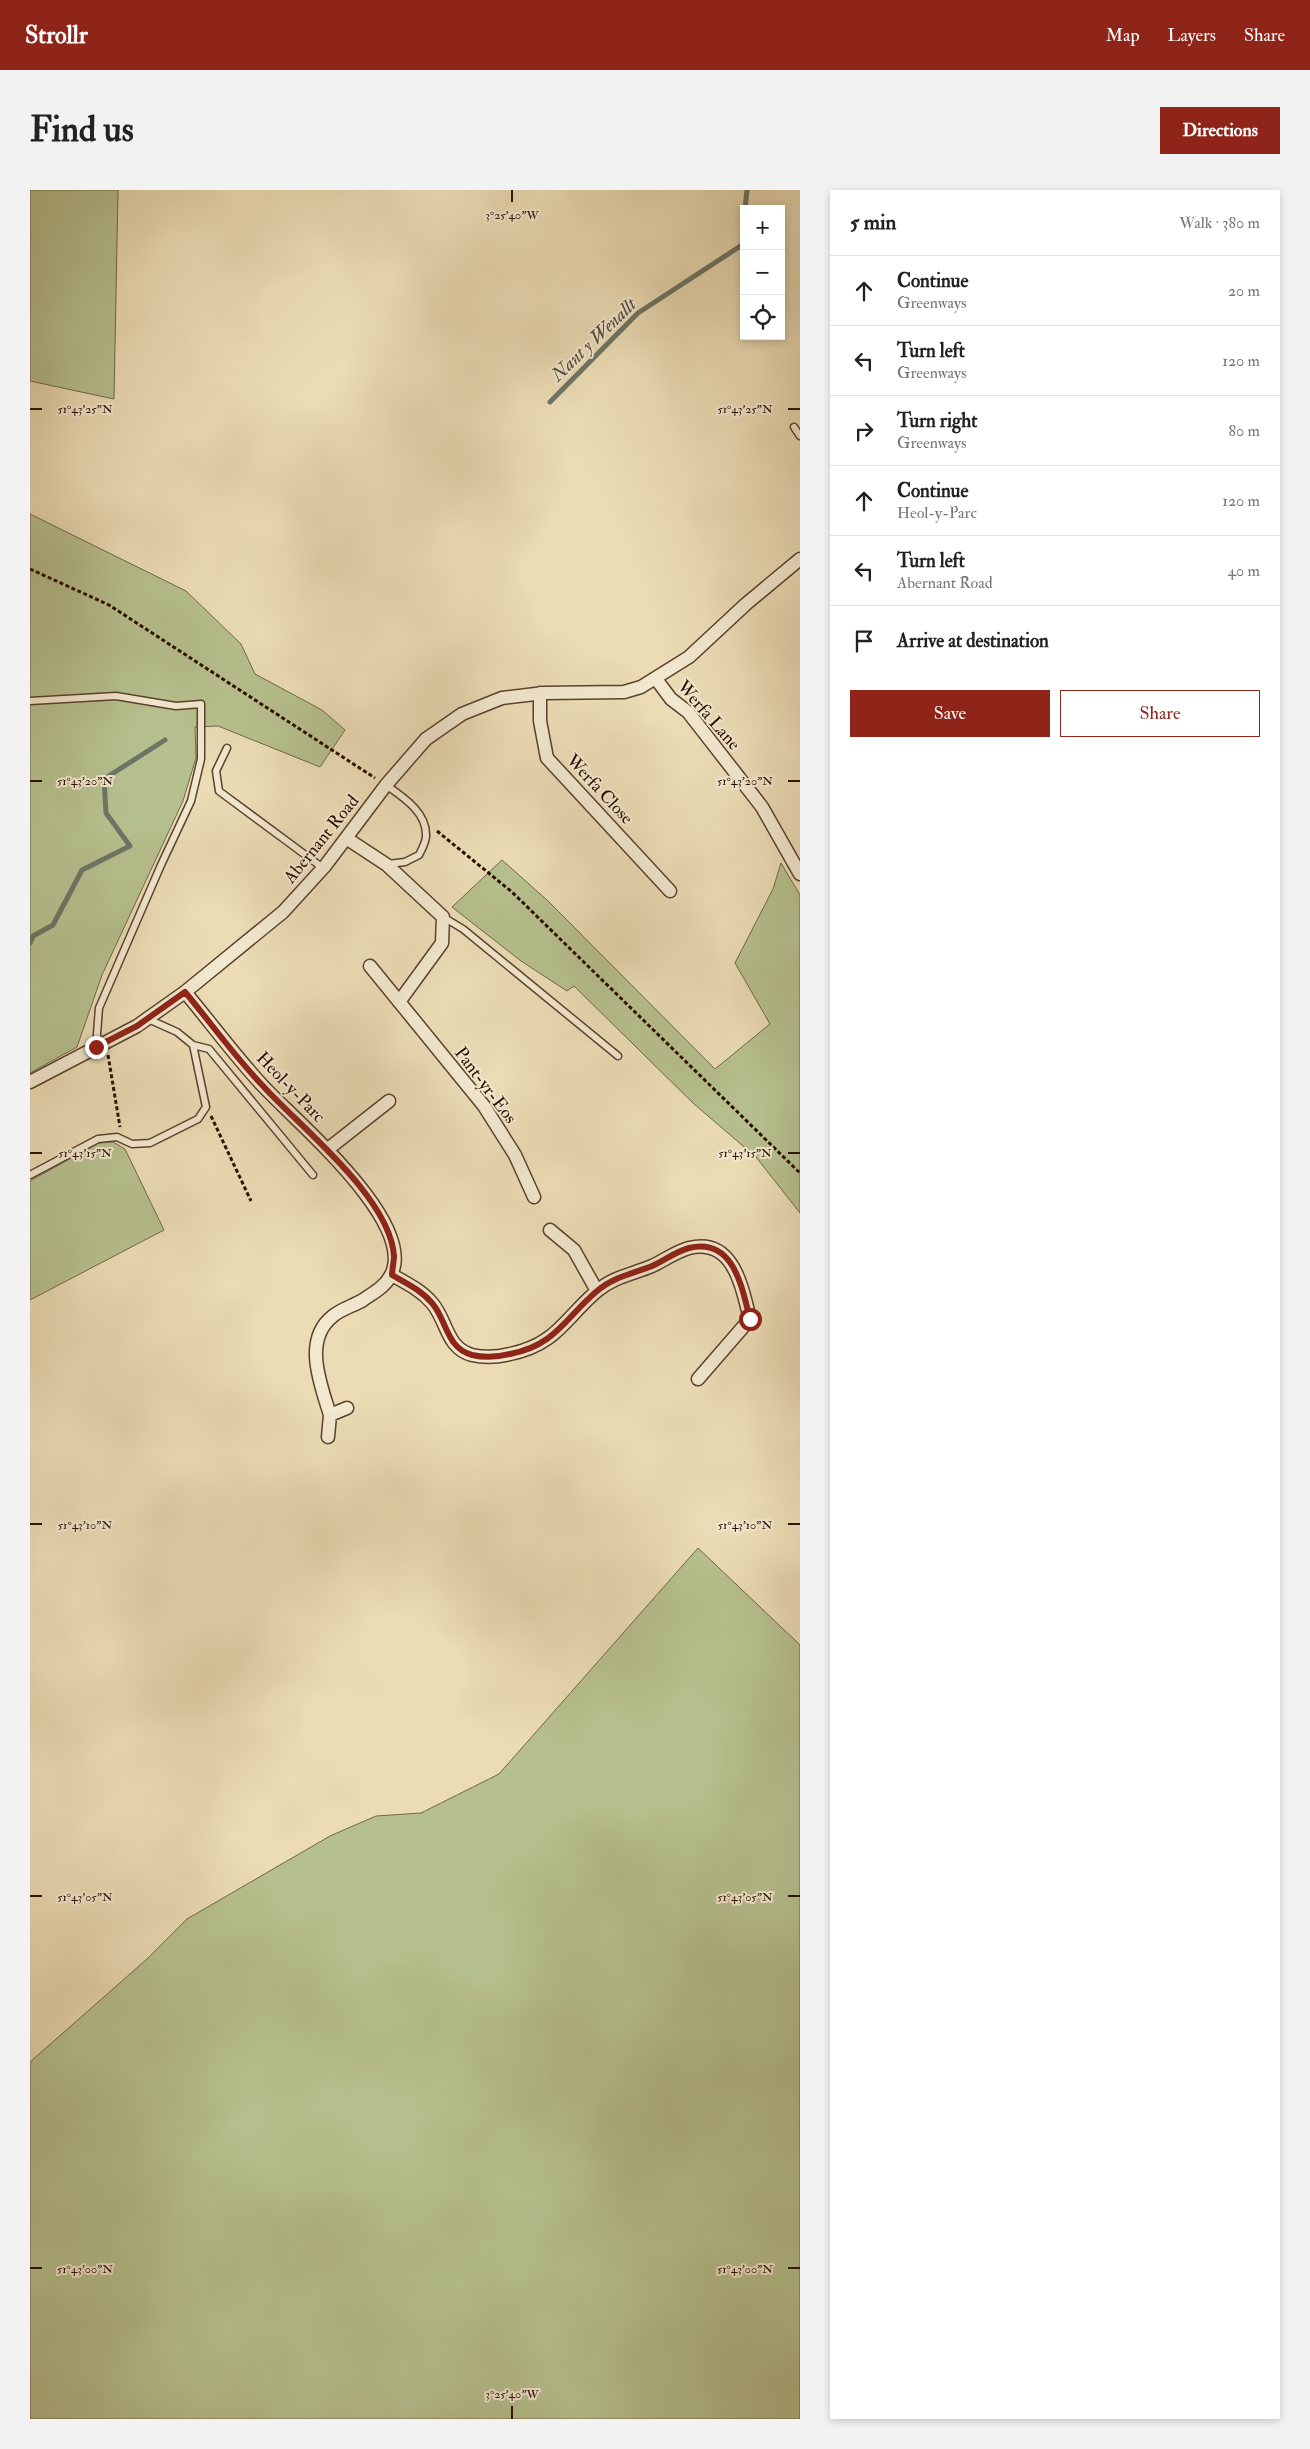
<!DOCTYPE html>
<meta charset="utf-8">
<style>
body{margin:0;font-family:"IM FELL Double Pica",serif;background:#f2f2f2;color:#222}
.controls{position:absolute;right:15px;top:15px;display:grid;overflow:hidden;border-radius:0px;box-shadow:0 2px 8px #0003}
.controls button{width:45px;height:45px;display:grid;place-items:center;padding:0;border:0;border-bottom:1px solid #e0e0e0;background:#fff;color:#222;font:25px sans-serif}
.stop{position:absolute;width:15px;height:15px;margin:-11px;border:4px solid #8f2418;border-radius:50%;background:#fff}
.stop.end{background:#8f2418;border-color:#fff;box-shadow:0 1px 5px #0008}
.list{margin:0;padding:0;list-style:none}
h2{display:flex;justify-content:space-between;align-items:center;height:65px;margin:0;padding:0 20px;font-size:21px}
h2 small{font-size:16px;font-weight:400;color:#767676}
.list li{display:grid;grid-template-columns:32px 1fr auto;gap:15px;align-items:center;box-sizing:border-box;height:70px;padding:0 20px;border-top:1px solid #e0e0e0}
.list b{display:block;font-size:19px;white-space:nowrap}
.list p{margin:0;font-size:16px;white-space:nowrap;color:#767676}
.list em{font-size:16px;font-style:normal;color:#767676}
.actions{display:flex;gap:10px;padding:15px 20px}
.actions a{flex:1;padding:11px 0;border:1px solid #8f2418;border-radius:0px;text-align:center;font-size:18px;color:#8f2418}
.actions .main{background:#8f2418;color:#fff}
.icon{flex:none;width:28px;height:28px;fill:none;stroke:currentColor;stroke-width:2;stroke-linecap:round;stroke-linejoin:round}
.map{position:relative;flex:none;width:770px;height:2229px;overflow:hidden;border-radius:0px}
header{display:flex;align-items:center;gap:30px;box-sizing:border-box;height:70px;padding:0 25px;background:#8f2418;color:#fff}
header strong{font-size:24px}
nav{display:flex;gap:28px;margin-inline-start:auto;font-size:18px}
.intro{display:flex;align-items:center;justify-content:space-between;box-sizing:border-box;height:120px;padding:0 30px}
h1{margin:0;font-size:35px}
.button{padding:12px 22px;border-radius:0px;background:#8f2418;color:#fff;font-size:18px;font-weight:700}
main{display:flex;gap:30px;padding:0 30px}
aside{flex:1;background:#fff;border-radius:0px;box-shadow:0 2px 8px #0003}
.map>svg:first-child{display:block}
.green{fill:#b6c08e;stroke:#706647}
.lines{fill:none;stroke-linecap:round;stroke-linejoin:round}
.stream{stroke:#6d7665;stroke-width:5}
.lane-casing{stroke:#5b412d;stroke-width:9}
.street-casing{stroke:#5b412d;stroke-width:15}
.path{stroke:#2b0d00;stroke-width:3;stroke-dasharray:4 2.5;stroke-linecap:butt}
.lane{stroke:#f2e8cf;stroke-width:6}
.street{stroke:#f2e8cf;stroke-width:12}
.route{stroke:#8f2418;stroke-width:6}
.ticks{fill:none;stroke:#2b0d00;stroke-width:2}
.labels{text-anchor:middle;stroke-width:4;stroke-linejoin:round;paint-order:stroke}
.street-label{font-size:18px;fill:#2b0d00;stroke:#f2e8cf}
.water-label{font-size:19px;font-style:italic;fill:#524a3b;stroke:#f2e8cf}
.ticks-label{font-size:12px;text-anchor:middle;fill:#2b0d00;stroke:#f2e8cf;stroke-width:4;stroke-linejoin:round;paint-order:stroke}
</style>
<header>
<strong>Strollr</strong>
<nav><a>Map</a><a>Layers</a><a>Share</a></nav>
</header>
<div class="intro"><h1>Find us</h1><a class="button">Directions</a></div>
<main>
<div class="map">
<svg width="770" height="2229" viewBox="0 0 770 2229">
<rect width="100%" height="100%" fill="#ebdcb5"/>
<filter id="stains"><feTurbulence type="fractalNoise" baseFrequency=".004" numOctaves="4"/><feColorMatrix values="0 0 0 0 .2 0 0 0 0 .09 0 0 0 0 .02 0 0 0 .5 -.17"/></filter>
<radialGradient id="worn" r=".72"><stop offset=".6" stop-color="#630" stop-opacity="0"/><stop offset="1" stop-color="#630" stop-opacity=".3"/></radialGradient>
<path class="green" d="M 0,0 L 88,0 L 84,209 L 0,191 Z
M 0,324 L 156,401 L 211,454 L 225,484 L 292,520 L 315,540 L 290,577 L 188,536 L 165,537 L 166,568 L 153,611 L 72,785 L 47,857 L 0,883 Z
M 472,670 L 518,711 L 685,879 L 740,834 L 705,773 L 743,699 L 751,673 L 770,705 L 770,1023 L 726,967 L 664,914 L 544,796 L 537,801 L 491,771 L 422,717 Z
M 83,952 L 95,959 L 134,1040 L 0,1110 L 0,991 L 68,953 Z
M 668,1358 L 770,1455 L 770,2229 L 0,2229 L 0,1872 L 117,1769 L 157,1729 L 300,1646 L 346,1626 L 391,1623 L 469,1584 Z"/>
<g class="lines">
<path class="stream" d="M 715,19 L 717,0
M 520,212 L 608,123 L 712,55 L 714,35
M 0,753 L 3,746 L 23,735 L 52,680 L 100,656 L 76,623 L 74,589 L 135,550"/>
<g class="lane-casing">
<path id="lane" d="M 764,237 L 770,246
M 0,511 L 86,506 L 146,516 L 171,514 L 171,569 L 161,611 L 131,675 L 69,818 L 66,857
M 197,558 L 186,581 L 189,601 L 293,678
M 356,595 C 373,607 397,622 396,646 C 396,652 392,659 389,665 L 375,672 L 358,674
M 413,727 L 433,739 L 588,866
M 163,855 L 179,859 L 283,985
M 0,985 L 68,949 L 87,947 L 102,954 L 120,953 L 168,929 L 176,917 L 163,855 L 147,842 L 118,829"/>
</g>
<g class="street-casing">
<path id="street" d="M 626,489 L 641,509 L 658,522 L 732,617 L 770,684
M 510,503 L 510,531 L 517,568 L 640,701
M 316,648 L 357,675 L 413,727 L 412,753 L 369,812
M 340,776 L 454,916 L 485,965 L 504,1007
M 155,802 C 181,833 205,866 232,895 C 264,930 388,1032 361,1085 C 355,1097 343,1103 333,1110 C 323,1116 311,1119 303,1126 C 272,1150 291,1195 300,1225
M 0,892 L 107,836 L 155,802 L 253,722 L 295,676 L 356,595 L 396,549 L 432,524 L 472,508 L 514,503 L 594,502 L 611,497 L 659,467 L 716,414 L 770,369
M 298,959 L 359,911
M 520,1040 L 544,1060 L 567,1101
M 362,1085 C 376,1093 391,1100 402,1113 C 417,1130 416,1158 442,1165 C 455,1168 468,1167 480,1164 C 526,1155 535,1128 567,1101 C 583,1087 603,1084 622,1076 C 635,1070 645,1062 659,1058 C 704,1047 712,1098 720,1129 L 668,1189
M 298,1247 L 300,1225 L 317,1218"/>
</g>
<path class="path" d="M 0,379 L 79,415 L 345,588
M 407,641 L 482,702 L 770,983
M 78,865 L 90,937
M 181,926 L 221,1011"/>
<use href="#lane" class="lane"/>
<use href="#street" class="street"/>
</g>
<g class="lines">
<path class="route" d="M 66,857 L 107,836 L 155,802 C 181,833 205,867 233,896 C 271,938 360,1007 364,1066 C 364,1072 362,1079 362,1085 C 376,1093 391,1100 402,1113 C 417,1130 416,1158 442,1165 C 455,1168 468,1167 480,1164 C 526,1155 535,1128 567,1101 C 583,1087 602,1084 622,1076 C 635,1070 645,1062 659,1058 C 704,1047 712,1098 720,1129"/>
</g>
<path class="ticks" d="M 482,0 L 482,12M 0,219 L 12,219M 758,219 L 770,219M 0,591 L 12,591M 758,591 L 770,591M 0,963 L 12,963M 758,963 L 770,963M 0,1334 L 12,1334M 758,1334 L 770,1334M 0,1706 L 12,1706M 758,1706 L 770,1706M 0,2078 L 12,2078M 758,2078 L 770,2078M 482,2216 L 482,2229"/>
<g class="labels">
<g class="street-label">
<text transform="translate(679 525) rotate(49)" y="6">Werfa Lane</text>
<text transform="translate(570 599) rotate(47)" y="6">Werfa Close</text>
<text transform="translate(291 649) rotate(-51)" y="6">Abernant Road</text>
<text transform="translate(456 895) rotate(53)" y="6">Pant-yr-Eos</text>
<text transform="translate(261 897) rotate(46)" y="6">Heol-y-Parc</text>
</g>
<g class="water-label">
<text transform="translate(563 149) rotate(-44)" y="7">Nant y Wenallt</text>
</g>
</g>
<g class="ticks-label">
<text x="482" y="29">3°25'40"W</text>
<text x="55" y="223">51°43'25"N</text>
<text x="715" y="223">51°43'25"N</text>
<text x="55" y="595">51°43'20"N</text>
<text x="715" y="595">51°43'20"N</text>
<text x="55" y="967">51°43'15"N</text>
<text x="715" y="967">51°43'15"N</text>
<text x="55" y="1339">51°43'10"N</text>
<text x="715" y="1339">51°43'10"N</text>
<text x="55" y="1711">51°43'05"N</text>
<text x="715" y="1711">51°43'05"N</text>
<text x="55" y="2083">51°43'00"N</text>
<text x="715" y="2083">51°43'00"N</text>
<text x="482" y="2208">3°25'40"W</text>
</g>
<rect width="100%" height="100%" filter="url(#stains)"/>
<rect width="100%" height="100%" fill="url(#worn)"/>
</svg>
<div class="controls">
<button>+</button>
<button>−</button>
<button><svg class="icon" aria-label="locate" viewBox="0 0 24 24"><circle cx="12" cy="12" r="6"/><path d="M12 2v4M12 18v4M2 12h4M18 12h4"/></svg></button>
</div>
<div class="stop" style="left:720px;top:1129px"></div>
<div class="stop end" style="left:66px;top:857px"></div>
</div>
<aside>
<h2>5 min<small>Walk · 380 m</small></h2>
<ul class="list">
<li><svg class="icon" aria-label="ahead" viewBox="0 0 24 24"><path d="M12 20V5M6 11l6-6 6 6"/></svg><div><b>Continue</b><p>Greenways</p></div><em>20 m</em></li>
<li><svg class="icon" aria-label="left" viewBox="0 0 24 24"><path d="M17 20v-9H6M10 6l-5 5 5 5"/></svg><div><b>Turn left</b><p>Greenways</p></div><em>120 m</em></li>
<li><svg class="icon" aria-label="right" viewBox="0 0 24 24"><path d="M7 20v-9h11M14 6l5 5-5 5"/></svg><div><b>Turn right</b><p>Greenways</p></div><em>80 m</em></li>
<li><svg class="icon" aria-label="ahead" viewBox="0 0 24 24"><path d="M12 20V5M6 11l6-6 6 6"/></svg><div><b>Continue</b><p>Heol-y-Parc</p></div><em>120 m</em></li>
<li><svg class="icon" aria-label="left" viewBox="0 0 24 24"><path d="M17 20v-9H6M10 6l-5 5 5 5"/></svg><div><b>Turn left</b><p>Abernant Road</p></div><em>40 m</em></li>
<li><svg class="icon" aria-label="arrive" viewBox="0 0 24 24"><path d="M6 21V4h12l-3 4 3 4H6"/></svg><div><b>Arrive at destination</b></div></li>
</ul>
<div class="actions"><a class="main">Save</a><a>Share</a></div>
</aside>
</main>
